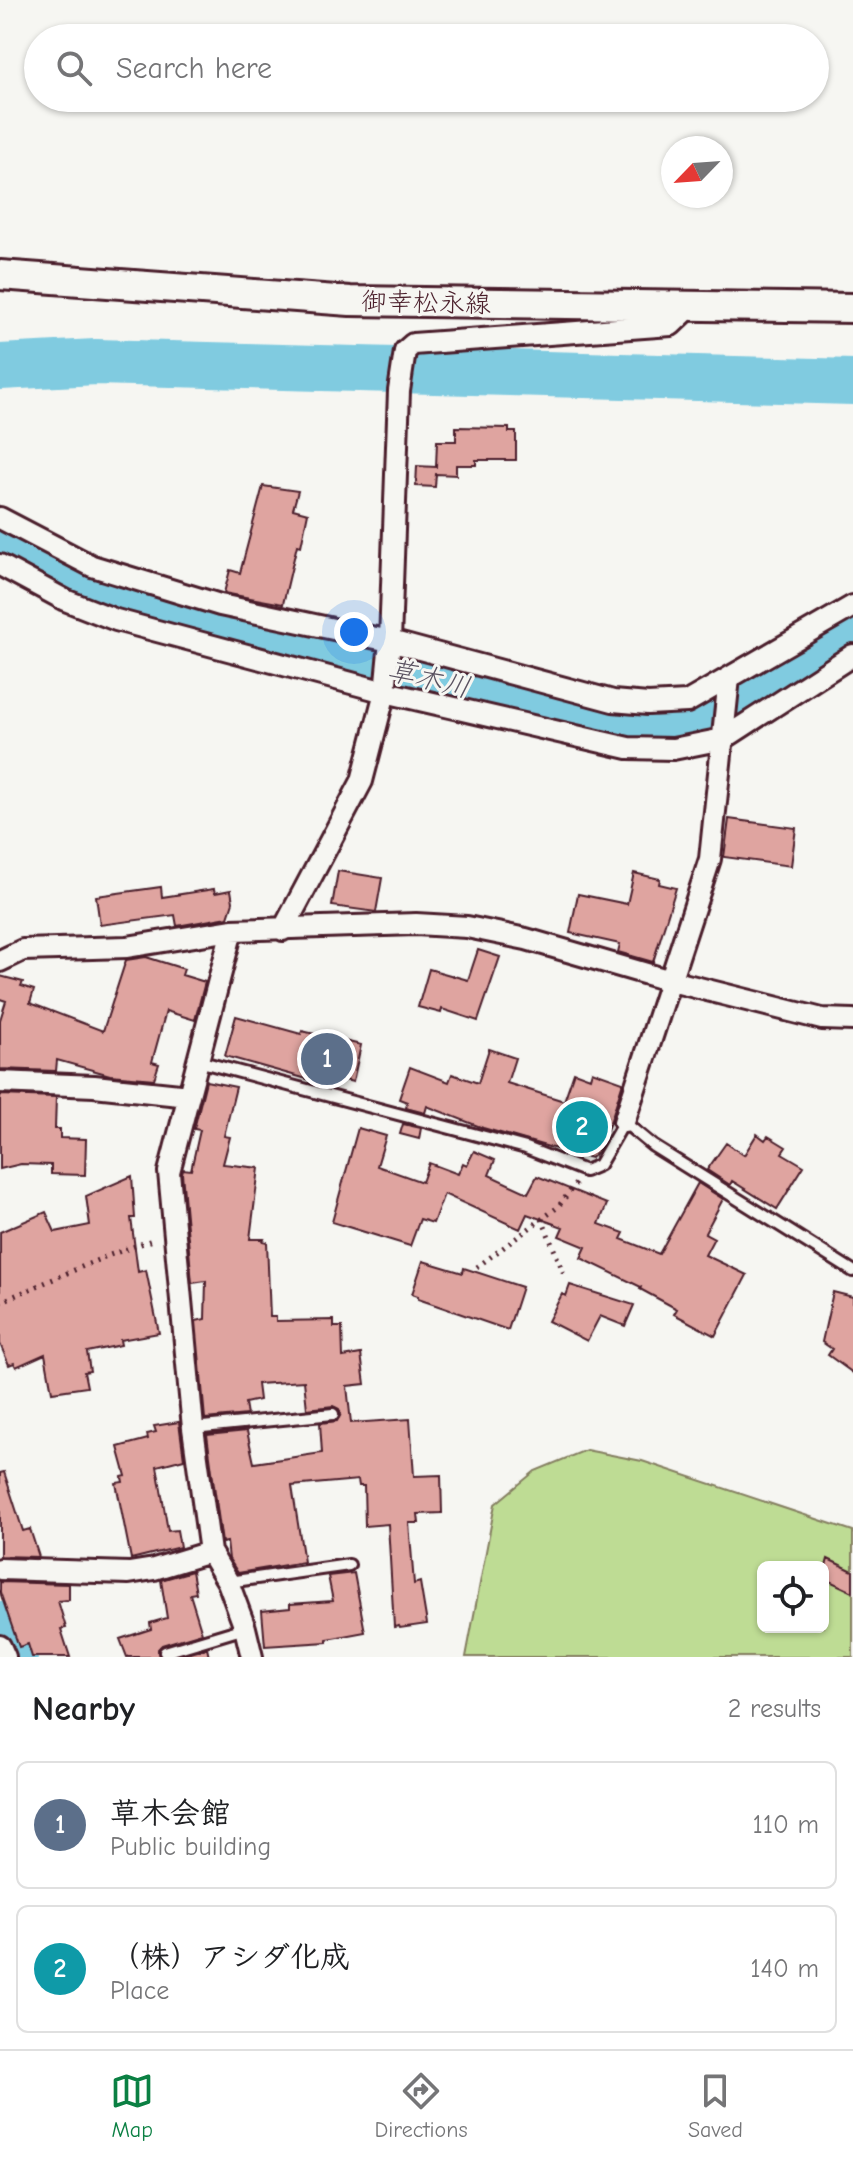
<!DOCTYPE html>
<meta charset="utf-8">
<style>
body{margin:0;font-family:"Comic Neue","Klee One",sans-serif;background:#f2f2f2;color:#202124}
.controls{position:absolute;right:24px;bottom:24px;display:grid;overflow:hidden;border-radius:12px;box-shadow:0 2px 6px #0004}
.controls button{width:72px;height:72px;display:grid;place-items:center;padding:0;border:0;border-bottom:2px solid #e0e0e0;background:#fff;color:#202124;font:40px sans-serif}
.compass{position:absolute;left:661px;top:136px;width:72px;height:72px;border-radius:50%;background:#fff;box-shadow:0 2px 6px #0004;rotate:245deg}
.you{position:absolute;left:354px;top:632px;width:28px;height:28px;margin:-20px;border:6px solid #fff;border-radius:50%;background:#1a73e8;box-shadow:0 0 0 12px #1a73e833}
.badge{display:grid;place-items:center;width:52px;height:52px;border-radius:50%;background:#0b8043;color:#fff;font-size:26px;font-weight:700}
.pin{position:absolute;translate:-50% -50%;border:4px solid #fff;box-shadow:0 2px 8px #0006}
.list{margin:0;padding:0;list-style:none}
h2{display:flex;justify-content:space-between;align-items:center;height:104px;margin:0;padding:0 32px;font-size:34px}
h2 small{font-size:26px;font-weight:400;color:#757577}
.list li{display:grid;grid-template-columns:52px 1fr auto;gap:24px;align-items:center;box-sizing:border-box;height:128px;margin:0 16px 16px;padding:0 16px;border:2px solid #e0e0e0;border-radius:12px}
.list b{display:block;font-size:30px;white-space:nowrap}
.list p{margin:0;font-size:26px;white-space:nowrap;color:#757577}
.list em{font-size:26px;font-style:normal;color:#757577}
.icon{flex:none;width:44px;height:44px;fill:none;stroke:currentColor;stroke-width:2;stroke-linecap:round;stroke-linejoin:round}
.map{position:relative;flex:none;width:853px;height:1657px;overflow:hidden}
.search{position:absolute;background:#fff;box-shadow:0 2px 6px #0004;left:24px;right:24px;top:24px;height:88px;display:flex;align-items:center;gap:20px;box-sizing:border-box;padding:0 28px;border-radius:44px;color:#757577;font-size:30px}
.sheet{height:392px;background:#fff}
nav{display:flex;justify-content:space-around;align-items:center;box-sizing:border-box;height:112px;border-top:2px solid #e0e0e0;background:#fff;font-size:22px;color:#757577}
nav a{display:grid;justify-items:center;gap:4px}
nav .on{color:#0b8043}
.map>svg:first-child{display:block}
.green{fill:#bedc94;stroke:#847e60;stroke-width:2;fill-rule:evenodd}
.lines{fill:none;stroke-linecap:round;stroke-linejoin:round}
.river{stroke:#80cbe0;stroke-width:46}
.building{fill:#dfa4a0;stroke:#4a1f2b;stroke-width:2}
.service-casing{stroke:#4a1f2b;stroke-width:16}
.minor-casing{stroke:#4a1f2b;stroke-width:26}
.secondary-casing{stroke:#4a1f2b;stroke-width:34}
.path{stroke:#4a1f2b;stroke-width:5;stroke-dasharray:2 6;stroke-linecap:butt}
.service{stroke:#f6f6f2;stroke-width:10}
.minor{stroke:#f6f6f2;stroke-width:20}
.secondary{stroke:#f6f6f2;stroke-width:28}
.labels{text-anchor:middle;stroke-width:6;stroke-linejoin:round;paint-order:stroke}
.street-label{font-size:26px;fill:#4a1f2b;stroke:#f6f6f2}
.water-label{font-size:28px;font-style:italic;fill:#5a5361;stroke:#f6f6f2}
</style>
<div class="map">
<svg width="853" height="1657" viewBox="0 0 853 1657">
<rect width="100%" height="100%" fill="#f6f6f2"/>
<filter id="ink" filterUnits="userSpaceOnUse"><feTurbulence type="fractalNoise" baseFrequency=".0125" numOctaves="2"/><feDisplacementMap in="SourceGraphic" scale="16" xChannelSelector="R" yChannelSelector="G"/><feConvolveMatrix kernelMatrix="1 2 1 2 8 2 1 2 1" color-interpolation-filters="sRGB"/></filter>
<g filter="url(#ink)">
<path class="green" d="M 586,1450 L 642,1461 L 853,1531 L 853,1657 L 466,1657 L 495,1504 L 535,1471 ZM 763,1567 L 823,1567 L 823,1627 L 763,1627 Z"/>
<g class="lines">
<path class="river" d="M 0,367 L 96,362 L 853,382
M 0,542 L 97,592 L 214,629 L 601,718 L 659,723 L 701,717 L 853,630
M 0,1624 L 15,1657"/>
</g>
<path class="building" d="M 456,427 L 509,428 L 509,432 L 516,432 L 516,460 L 476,460 L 476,465 L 456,465 L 456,475 L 436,474 L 435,487 L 416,486 L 417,466 L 436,467 L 437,441 L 456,441 Z
M 263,486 L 298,491 L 293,509 L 308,513 L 301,546 L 297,545 L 283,604 L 224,593 L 230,570 L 240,573 Z
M 729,819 L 796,828 L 791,866 L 724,857 Z
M 338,871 L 382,878 L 376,912 L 332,906 Z
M 634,873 L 660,879 L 659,884 L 676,888 L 653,962 L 618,952 L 620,944 L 570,933 L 578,894 L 627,904 Z
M 161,887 L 162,897 L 214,889 L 215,893 L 231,890 L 233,902 L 228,917 L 177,926 L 175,915 L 100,925 L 96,896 Z
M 478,950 L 500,957 L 478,1021 L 442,1009 L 441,1013 L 418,1007 L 429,969 L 468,980 Z
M 146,957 L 184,969 L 182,975 L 205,982 L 195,1020 L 166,1011 L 152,1062 L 159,1064 L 154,1079 L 110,1075 L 57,1060 L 56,1071 L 0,1069 L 0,1020 L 6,1001 L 0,999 L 0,976 L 23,982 L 21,986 L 34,990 L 30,1003 L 103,1031 L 126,960 Z
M 236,1016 L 301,1034 L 302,1031 L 361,1045 L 353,1082 L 316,1073 L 314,1081 L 225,1056 Z
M 489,1049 L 515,1058 L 507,1083 L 564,1101 L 574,1072 L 590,1078 L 592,1071 L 623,1082 L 611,1120 L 598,1151 L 591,1158 L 549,1147 L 483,1128 L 427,1106 L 425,1113 L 406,1108 L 407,1102 L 399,1099 L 410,1067 L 449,1082 L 452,1074 L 478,1083 Z
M 206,1081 L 236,1087 L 224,1136 L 230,1137 L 223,1164 L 259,1168 L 250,1239 L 264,1239 L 263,1241 L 267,1242 L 270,1317 L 276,1317 L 276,1321 L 334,1320 L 334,1327 L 342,1327 L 343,1357 L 361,1354 L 365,1384 L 347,1386 L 351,1423 L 410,1419 L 414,1476 L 441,1475 L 442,1513 L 418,1514 L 419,1523 L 409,1523 L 414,1584 L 420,1582 L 427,1624 L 400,1628 L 399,1626 L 394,1627 L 388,1524 L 365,1526 L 364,1486 L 359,1486 L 358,1480 L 292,1486 L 304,1562 L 238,1573 L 229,1559 L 227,1542 L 222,1543 L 207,1435 L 247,1431 L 254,1463 L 322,1453 L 320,1423 L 337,1421 L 341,1414 L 339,1409 L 333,1406 L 307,1409 L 304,1381 L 257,1384 L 259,1400 L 245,1403 L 247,1415 L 205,1419 L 196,1321 L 205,1319 L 206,1281 L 192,1283 L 182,1173 L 183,1169 L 191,1170 L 200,1130 L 194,1129 Z
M 0,1095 L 56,1097 L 55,1129 L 60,1129 L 60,1138 L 86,1139 L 85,1175 L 51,1174 L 51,1165 L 21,1164 L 0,1169 Z
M 403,1124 L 421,1128 L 419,1139 L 400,1134 Z
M 358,1128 L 386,1136 L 377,1166 L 422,1182 L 429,1163 L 458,1174 L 463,1163 L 467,1165 L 474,1151 L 495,1160 L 489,1175 L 528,1193 L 537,1176 L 607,1204 L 599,1224 L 624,1233 L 621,1239 L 659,1254 L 698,1183 L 723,1199 L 705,1233 L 714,1238 L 705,1255 L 747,1275 L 715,1336 L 674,1314 L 677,1309 L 640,1289 L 641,1287 L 581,1258 L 586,1247 L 559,1236 L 563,1227 L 527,1214 L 520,1229 L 444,1194 L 433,1223 L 420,1219 L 410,1246 L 332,1222 Z
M 757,1134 L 765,1140 L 768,1136 L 786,1147 L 782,1153 L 804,1166 L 777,1209 L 732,1181 L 730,1185 L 707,1170 L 726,1143 L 744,1155 Z
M 132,1176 L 135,1218 L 131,1218 L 138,1272 L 146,1270 L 159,1333 L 120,1340 L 121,1345 L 87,1352 L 90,1371 L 84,1372 L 87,1387 L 52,1392 L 45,1354 L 16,1367 L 14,1363 L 9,1365 L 0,1344 L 0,1232 L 46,1212 L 55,1232 L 90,1225 L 86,1196 Z
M 423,1261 L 463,1273 L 464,1268 L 522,1287 L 508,1330 L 418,1299 L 418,1296 L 412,1294 Z
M 570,1285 L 634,1305 L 625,1326 L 600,1316 L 587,1341 L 548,1321 L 562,1294 L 566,1296 Z
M 833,1292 L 853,1297 L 853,1373 L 828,1355 L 832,1349 L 822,1342 Z
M 179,1422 L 184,1459 L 157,1466 L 168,1531 L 177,1530 L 180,1547 L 131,1559 L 116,1483 L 123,1482 L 122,1477 L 126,1476 L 118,1447 L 148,1439 L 147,1434 L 156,1432 L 154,1426 Z
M 4,1472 L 23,1531 L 30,1529 L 39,1557 L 0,1556 L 0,1473 Z
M 828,1559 L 853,1571 L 853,1592 L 823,1578 Z
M 192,1571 L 196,1593 L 190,1594 L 202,1633 L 162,1645 L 158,1649 L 159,1657 L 127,1657 L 120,1639 L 151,1629 L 150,1623 L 167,1618 L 161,1580 Z
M 354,1573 L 365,1632 L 327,1639 L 327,1642 L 265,1646 L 262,1611 L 290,1608 L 290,1604 L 333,1601 L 328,1576 Z
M 0,1582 L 69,1584 L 69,1600 L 58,1601 L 66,1628 L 61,1629 L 70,1657 L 32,1657 L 28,1644 L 19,1647 L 0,1592 Z
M 207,1648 L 209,1657 L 176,1657 Z"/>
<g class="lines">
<g class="service-casing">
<path id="service" d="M 198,1061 L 526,1148 L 585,1171 L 599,1165 L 624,1122 L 653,1146 L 853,1271
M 193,1428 L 333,1414
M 228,1582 L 349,1565
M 165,1652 L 245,1628"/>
</g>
<g class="minor-casing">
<path id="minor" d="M 0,518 L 92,566 L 220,605 L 390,641 L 613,701 L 648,704 L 687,702 L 853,606
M 0,565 L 65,600 L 116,620 L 385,692 L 628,748 L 673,749 L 723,739 L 853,655
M 232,930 L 169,1172 L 193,1428 L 210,1552 L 228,1582 L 245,1628 L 252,1657
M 283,930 L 362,781 L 385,692 L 390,641 L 399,391 L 405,351 L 413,344 L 671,325 L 693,304
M 0,961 L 23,950 L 127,947 L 232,930 L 416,924 L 467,927 L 526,939 L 671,981 L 822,1019 L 853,1020
M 0,1082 L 94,1086 L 189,1096
M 624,1122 L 710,859 L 729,678
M 0,1569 L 129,1573 L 154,1569 L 210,1552
M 0,1646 L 5,1657"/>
</g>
<g class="secondary-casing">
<path id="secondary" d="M 0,275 L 350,301 L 853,308"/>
</g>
<path class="path" d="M 542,1219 L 564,1274
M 477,1267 L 558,1207 L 576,1183
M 0,1302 L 107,1256 L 155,1239"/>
<use href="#service" class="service"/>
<use href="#minor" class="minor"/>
<use href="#secondary" class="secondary"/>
</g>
</g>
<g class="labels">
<g class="street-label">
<text transform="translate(426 302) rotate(1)" y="9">御幸松永線</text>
</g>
<g class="water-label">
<text transform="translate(429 678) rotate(13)" y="10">草木川</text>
</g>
</g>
</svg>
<div class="controls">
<button><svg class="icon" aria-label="locate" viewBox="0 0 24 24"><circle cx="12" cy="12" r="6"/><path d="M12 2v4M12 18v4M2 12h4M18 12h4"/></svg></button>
</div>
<svg class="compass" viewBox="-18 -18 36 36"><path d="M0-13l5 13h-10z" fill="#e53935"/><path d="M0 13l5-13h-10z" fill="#757577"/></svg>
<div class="you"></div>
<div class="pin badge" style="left:327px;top:1059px;background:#5c6f8a">1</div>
<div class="pin badge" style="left:582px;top:1127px;background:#0f9aa8">2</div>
<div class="search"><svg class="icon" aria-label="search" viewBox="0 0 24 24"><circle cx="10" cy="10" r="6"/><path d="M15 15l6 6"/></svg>Search here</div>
</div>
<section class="sheet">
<h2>Nearby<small>2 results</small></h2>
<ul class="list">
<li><span class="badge" style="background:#5c6f8a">1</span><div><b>草木会館</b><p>Public building</p></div><em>110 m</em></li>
<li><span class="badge" style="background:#0f9aa8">2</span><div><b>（株）アシダ化成</b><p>Place</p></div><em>140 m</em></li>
</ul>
</section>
<nav>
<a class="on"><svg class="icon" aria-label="map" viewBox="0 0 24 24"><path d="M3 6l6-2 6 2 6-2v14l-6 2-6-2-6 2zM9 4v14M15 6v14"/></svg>Map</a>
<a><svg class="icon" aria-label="directions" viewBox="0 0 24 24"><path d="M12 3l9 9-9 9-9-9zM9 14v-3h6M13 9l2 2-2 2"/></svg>Directions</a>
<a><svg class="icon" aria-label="saved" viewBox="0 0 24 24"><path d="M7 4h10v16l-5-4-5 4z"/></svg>Saved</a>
</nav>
